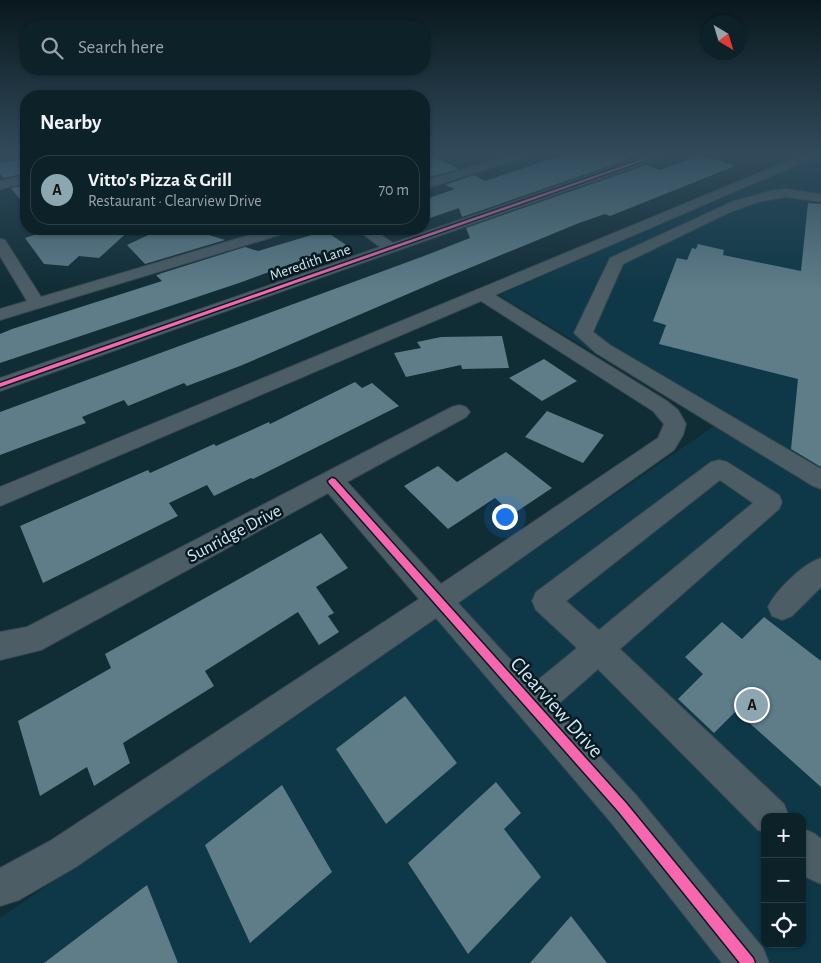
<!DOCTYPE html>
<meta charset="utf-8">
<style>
body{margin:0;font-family:"Alegreya Sans",sans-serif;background:#1a2e34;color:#f1f3f6}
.controls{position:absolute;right:15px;bottom:15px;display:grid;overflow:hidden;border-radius:10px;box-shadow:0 1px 4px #0004}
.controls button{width:45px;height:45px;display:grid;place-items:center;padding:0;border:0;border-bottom:1px solid #2c3e45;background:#0c2128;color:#f1f3f6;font:25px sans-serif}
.compass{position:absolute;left:701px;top:15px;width:45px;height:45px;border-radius:50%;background:#0c2128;box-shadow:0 1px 4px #0004;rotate:142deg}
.you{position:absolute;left:504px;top:516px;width:18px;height:18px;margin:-12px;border:4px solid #fff;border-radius:50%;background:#1a73e8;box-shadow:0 0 0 8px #1a73e833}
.badge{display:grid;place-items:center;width:32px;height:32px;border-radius:50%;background:#8da7b0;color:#111;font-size:16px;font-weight:700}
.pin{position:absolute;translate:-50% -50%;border:2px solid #fff;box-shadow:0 1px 5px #0006}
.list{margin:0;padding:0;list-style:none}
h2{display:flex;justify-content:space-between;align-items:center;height:65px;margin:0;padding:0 20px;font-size:21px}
h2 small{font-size:16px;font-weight:400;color:#9aa3a8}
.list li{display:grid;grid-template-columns:32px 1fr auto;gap:15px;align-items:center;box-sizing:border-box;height:70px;margin:0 10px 10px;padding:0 10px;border:1px solid #2c3e45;border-radius:20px}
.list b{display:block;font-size:19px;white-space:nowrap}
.list p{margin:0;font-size:16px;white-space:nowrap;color:#9aa3a8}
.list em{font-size:16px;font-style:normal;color:#9aa3a8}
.icon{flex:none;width:28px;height:28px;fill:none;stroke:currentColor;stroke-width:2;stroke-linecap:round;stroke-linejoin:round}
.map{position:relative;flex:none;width:821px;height:963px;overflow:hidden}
.search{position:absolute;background:#0c2128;box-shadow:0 1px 4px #0004;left:20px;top:20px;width:410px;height:55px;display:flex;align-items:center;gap:12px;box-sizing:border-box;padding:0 18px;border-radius:20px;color:#9aa3a8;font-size:19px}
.panel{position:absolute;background:#0c2128;box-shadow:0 1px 4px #0004;left:20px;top:90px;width:410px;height:145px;border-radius:20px}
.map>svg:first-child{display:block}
.built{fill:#0e3847;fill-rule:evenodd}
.building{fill:#5e7d89}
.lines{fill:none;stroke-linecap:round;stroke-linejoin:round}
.minor-casing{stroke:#35474f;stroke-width:2}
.minor{fill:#4c5d65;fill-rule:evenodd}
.cycleway-casing{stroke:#071921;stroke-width:3}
.cycleway{fill:#f766af;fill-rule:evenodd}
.labels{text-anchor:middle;stroke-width:5;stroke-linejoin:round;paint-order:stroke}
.far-street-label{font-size:15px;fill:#d1e9f3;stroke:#071921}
.street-label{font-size:18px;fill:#d1e9f3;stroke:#071921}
.near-street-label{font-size:21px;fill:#d1e9f3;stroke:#071921}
</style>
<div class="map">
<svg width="821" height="963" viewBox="0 0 821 963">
<rect width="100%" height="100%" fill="#102c35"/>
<path class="built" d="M 816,155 L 821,155 L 821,963 L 0,963 L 0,918 L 714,426 L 499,295 ZM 765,817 L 802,817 L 802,944 L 765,944 Z"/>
<path class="building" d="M 424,155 L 429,155 L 459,169 L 430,177 L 424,174 Z
M 563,155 L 619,155 L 630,159 L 462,217 L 459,208 L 424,220 L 424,200 L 455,189 L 445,185 L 474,175 L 485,181 Z
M 701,155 L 735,166 L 610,216 L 605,214 L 579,223 L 445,278 L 240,366 L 187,386 L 184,383 L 128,406 L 124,400 L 82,417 L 86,423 L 0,455 L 0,412 L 424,256 L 470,238 L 466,228 L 646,165 L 660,170 Z
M 26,158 L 26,173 L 4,178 L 0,174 L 0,163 Z
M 26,185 L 26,207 L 11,188 Z
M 808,203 L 821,204 L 821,467 L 791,449 L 798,379 L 659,344 L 666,325 L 653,321 L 677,258 L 687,260 L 692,248 L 696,249 L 698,244 L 724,250 L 723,255 L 801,271 Z
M 33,229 L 131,229 L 99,258 L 79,256 L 68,266 L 44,264 L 25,238 L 37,234 Z
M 161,229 L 190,229 L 225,240 L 145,264 L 127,245 Z
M 325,231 L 348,246 L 323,255 L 321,253 L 242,282 L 0,363 L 0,334 L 12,329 L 162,281 L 156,275 L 161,274 L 159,274 L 245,247 L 258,251 Z
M 502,336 L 509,368 L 462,369 L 461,365 L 406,377 L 394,353 L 421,348 L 417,342 L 441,337 Z
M 544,359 L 577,381 L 542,401 L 509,378 Z
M 355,382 L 362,388 L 372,383 L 399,406 L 253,479 L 251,478 L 214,496 L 207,485 L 169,503 L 178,516 L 43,583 L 20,526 L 148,470 L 150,473 L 214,444 L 216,446 L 269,422 L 270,424 Z
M 547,411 L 604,435 L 583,463 L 525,437 Z
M 506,452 L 552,488 L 513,514 L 495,498 L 448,529 L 404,486 L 438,466 L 457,482 Z
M 321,533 L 348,568 L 316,587 L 334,613 L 328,616 L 339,632 L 319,645 L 298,612 L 205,671 L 214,686 L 123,743 L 130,763 L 94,786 L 87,767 L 40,796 L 18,721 L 111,668 L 105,654 Z
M 764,617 L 821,661 L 821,787 L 736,711 L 714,733 L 678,699 L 703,674 L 685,657 L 722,622 L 742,639 Z
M 405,696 L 457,763 L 386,824 L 336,749 Z
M 496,782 L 521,813 L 504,829 L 541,877 L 468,954 L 408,863 Z
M 282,785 L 332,872 L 250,943 L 205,845 Z
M 147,885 L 178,963 L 44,963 Z
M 571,916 L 607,963 L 530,963 Z"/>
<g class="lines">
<g class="minor-casing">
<path id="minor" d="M 510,155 L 529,155 L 527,157 L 424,189 L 424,181 Z
M 647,155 L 664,155 L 662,157 L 0,391 L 0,378 L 380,247 L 356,229 L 372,229 L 393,243 Z
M 806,155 L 810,158 L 808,160 L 495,295 L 667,401 L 678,410 L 686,424 L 683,435 L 674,450 L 458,603 L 533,684 L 577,648 L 536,610 L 532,601 L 536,592 L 711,462 L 719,460 L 727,462 L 779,495 L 782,502 L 779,509 L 620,649 L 784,804 L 789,817 L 765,817 L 765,832 L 758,830 L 598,669 L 555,707 L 635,794 L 763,948 L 769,963 L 722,963 L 609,820 L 436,618 L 76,867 L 19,900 L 0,906 L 0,868 L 50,841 L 419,599 L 328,493 L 41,650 L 0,660 L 0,632 L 27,627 L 452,407 L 459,405 L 466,407 L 470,412 L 466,417 L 347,482 L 441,584 L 658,438 L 664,424 L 653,411 L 481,301 L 0,506 L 0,487 L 800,156 ZM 720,480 L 753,503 L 599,630 L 566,601 Z
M 26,175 L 26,183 L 0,189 L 0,181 Z
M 786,189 L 821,194 L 821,202 L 786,197 L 758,202 L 728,213 L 623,264 L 593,332 L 610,345 L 821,469 L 821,489 L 813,486 L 596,353 L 574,333 L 610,258 L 734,201 L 770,191 Z
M 270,229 L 291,229 L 289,232 L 0,320 L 0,309 L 27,301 L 0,256 L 0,239 L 5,240 L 41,297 Z
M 821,558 L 821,587 L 792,616 L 782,620 L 772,616 L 768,607 C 775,591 804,563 821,558 Z
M 802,828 L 815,834 L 821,839 L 821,884 L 808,878 L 802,873 Z"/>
</g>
<use href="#minor" class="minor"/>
<g class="cycleway-casing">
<path id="cycleway" d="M 654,155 L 660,155 L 0,387 L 0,383 Z
M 332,478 L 335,479 L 626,803 L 753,958 L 755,963 L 740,963 L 618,811 L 329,483 L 328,481 Z"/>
</g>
<use href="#cycleway" class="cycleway"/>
</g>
<linearGradient id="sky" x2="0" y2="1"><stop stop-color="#09181d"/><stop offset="0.53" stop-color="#314b5c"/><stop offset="1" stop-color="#314b5c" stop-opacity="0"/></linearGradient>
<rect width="821" height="290" fill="url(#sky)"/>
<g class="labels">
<g class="far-street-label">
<text transform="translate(310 262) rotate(-19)" y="5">Meredith Lane</text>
</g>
<g class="street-label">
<text transform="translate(234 533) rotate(-28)" y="6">Sunridge Drive</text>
</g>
<g class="near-street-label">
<text transform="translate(557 707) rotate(48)" y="7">Clearview Drive</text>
</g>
</g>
</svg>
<div class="controls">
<button>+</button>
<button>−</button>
<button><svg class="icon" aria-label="locate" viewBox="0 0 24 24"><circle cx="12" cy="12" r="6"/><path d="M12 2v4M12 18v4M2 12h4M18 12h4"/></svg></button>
</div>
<svg class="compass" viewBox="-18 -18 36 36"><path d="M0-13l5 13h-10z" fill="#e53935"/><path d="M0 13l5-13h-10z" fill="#9aa3a8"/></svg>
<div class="you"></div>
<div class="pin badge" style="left:752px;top:705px">A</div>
<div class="search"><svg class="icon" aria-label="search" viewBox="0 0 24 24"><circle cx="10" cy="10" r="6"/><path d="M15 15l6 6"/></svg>Search here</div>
<section class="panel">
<h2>Nearby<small></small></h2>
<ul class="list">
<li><span class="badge">A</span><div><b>Vitto's Pizza &amp; Grill</b><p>Restaurant · Clearview Drive</p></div><em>70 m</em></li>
</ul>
</section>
</div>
